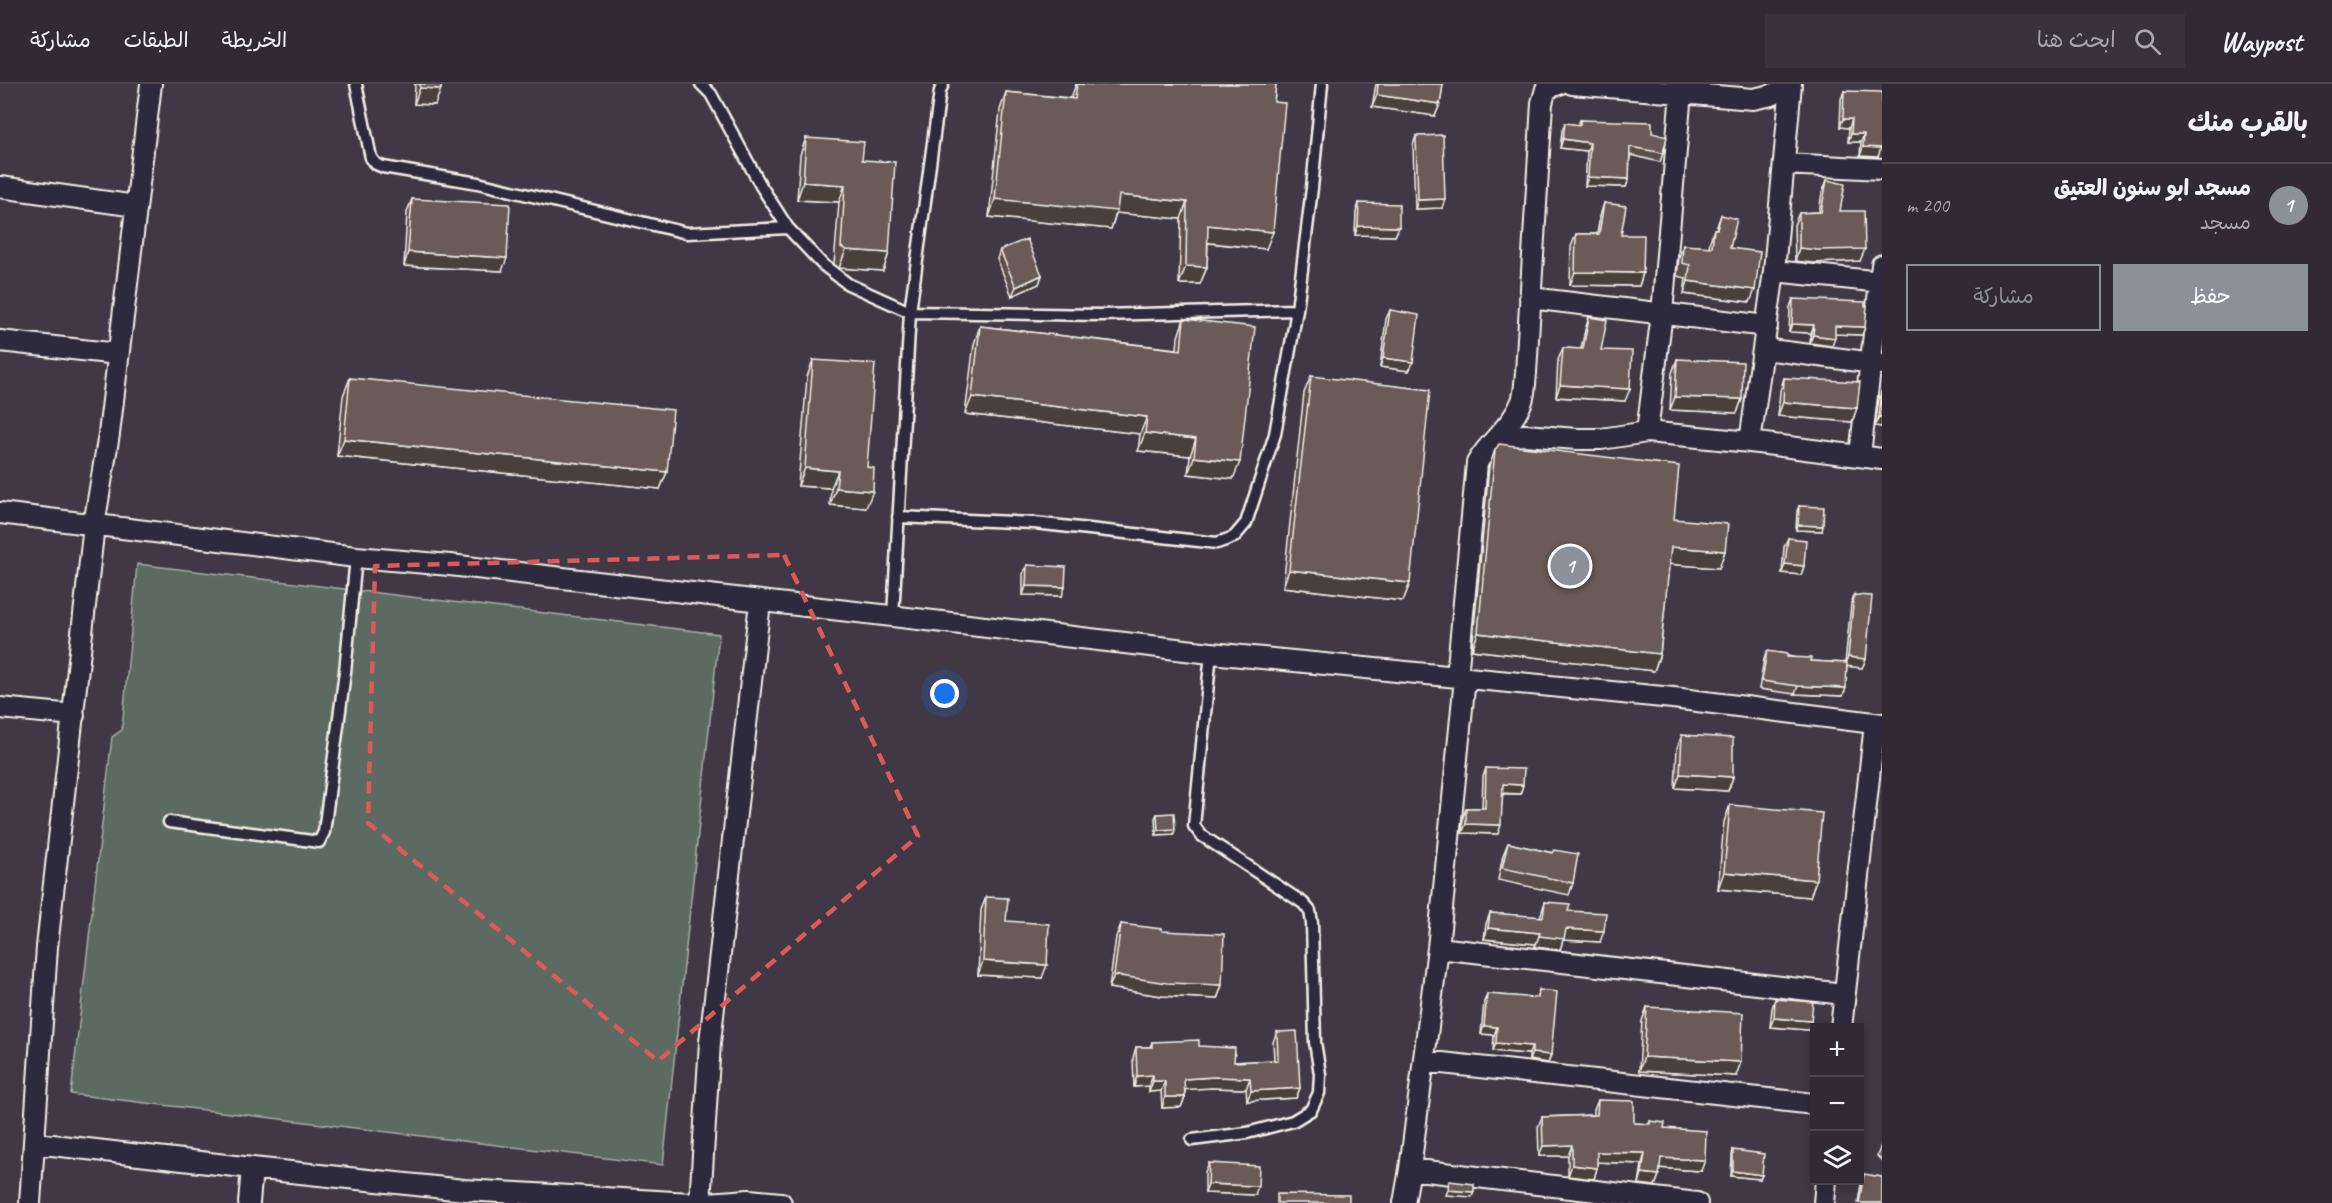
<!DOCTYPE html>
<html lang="ar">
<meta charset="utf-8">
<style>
body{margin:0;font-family:Caveat,"Playpen Sans Arabic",sans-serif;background:#39323c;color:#f1f3f6;direction:rtl}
.controls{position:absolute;right:18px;bottom:18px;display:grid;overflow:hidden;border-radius:0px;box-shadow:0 3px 9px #0003}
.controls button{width:54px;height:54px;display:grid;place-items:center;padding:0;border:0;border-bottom:2px solid #4c464f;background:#312a34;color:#f1f3f6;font:30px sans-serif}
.you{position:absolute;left:945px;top:610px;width:21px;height:21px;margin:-15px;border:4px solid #fff;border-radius:50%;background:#1a73e8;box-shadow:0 0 0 9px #1a73e833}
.badge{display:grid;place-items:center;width:39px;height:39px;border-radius:50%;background:#8c9099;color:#fff;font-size:20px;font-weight:700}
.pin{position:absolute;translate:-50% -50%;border:3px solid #fff;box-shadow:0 2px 6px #0006}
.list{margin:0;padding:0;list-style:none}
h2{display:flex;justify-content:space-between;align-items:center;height:78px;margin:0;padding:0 24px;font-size:26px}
h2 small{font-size:20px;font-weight:400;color:#a8a7ac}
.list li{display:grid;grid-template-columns:39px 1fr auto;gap:18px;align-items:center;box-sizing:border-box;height:84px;padding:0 24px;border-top:2px solid #4c464f}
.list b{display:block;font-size:22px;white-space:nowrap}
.list p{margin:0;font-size:20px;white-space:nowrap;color:#a8a7ac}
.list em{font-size:20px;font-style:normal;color:#a8a7ac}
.actions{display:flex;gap:12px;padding:18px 24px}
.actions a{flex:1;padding:14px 0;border:2px solid #8c9099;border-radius:0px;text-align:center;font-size:21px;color:#8c9099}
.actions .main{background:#8c9099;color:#fff}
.icon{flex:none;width:33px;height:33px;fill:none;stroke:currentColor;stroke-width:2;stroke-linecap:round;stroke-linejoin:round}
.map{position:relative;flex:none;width:1882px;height:1119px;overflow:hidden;direction:ltr}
header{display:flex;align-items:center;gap:36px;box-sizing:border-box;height:84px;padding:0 30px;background:#312a34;border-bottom:2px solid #4c464f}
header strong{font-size:28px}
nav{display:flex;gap:33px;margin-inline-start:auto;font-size:21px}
.search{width:420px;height:54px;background:#39323c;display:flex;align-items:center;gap:15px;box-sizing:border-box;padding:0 21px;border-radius:0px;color:#a8a7ac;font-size:22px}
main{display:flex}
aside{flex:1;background:#312a34}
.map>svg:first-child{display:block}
.green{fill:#5c6b62;stroke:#a8aea5;stroke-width:1.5}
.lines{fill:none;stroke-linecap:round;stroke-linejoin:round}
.lane-casing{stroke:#f4f1e8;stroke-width:15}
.street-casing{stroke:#f4f1e8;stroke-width:24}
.lane{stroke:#2f2a3d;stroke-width:10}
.street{stroke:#2f2a3d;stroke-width:20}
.wall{fill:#5b4d4c;stroke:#f4f1e8;stroke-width:1.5}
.shaded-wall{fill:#4a3f3e;stroke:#f4f1e8;stroke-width:1.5}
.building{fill:#6a5a58;stroke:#f4f1e8;stroke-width:1.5}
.marked{fill:none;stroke:#de5a58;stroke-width:4.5;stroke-dasharray:12 8;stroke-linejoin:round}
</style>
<header>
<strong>Waypost</strong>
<div class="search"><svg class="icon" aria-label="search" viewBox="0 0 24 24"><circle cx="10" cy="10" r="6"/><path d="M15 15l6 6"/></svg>ابحث هنا</div>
<nav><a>الخريطة</a><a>الطبقات</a><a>مشاركة</a></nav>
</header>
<main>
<aside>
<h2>بالقرب منك<small></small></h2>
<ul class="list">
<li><span class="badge">1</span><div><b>مسجد ابو سنون العتيق</b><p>مسجد</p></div><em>200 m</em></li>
</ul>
<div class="actions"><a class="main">حفظ</a><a>مشاركة</a></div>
</aside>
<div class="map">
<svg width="1882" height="1119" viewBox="0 0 1882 1119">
<rect width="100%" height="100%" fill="#413845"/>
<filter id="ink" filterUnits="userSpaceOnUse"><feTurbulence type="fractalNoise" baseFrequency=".0167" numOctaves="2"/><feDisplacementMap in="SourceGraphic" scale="12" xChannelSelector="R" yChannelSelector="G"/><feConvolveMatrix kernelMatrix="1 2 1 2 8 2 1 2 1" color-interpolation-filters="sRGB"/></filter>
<g filter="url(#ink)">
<path class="green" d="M 137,480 L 719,550 L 663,1081 L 71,1010 L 112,653 L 122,646 Z"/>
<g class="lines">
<g class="lane-casing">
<path id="lane" d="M 356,0 L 371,74 L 376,80 L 383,83 L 478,99 L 687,149 L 788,144
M 701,0 L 711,10 L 761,102 L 788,144 L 822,180 L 848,200 L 910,228 L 1100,231 L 1297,226
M 898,433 L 1034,439 L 1217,459 L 1234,453 L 1246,439 L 1275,350 L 1297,226 L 1312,104 L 1322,0
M 893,532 L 910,228 L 940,7 L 943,0
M 169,738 L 319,758 L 324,748 L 345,588 L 356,473
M 1192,1056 L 1247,1049 L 1293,1037 L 1311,1026 L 1319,1009 L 1320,990 L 1315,958 L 1312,839 L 1310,827 L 1303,819 L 1201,751 L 1194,742 L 1211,569"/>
</g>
<g class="street-casing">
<path id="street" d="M 1572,0 L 1753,15 L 1772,11 L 1790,0
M 1784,80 L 1882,85
M 0,103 L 136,122
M 1774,187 L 1882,198
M 1530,214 L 1767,242
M 0,257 L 118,270
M 1763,265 L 1882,280
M 1647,348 L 1662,229 L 1681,8
M 1498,353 L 1525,351 L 1577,355 L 1601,355 L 1647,348 L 1750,358 L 1882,375
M 1750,358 L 1774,187 L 1791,0
M 1860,371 L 1882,181
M 0,429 L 356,473 L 450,481 L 1211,569 L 1673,614 L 1882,640
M 1457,593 L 1477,379 C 1489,357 1513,342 1522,317 C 1525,309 1525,298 1526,289 L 1542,19 L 1546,5 L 1559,0
M 0,624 L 74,631
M 1438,864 L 1844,910
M 1841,944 L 1875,640
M 1424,977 L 1814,1020
M 35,1059 L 252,1084 L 464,1106 L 691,1119
M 1410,1085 L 1697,1119
M 30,1119 L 47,863 L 94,441 L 109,350 L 151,0
M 249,1119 L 252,1084
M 700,1119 L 710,958 L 760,518
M 708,1119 L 749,1116 L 781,1119
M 1404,1119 L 1410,1085 L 1438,864 L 1465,594
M 1824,1119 L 1826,1096"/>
</g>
<use href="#lane" class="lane"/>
<use href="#street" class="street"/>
</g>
<path class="wall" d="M 415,0 L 441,0 L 435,21 L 414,20 Z
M 1076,0 L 1276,0 L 1274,18 L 1266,165 L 1208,159 L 1207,183 L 1200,200 L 1179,200 L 1181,135 L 1116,129 L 1111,145 L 989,133 L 1000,26 L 1006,8 L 1071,14 Z
M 1376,0 L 1443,0 L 1440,20 L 1435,32 L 1372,23 Z
M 1844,7 L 1878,73 L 1860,72 L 1861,58 L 1848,58 L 1849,44 L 1840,43 L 1841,15 Z
M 1580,36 L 1652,49 L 1663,69 L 1660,78 L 1630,71 L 1629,95 L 1626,103 L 1585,102 L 1587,67 L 1560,64 L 1562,47 L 1565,39 L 1578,41 Z
M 1416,52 L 1442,124 L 1415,125 L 1413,61 Z
M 806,54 L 862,76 L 889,169 L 883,187 L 839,184 L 834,180 L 839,118 L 797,116 L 800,71 Z
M 1827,96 L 1840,127 L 1860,177 L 1813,179 L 1795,177 L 1794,141 L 1799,129 L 1819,128 L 1822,109 Z
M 412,115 L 502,187 L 404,182 L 407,128 Z
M 1359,119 L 1399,143 L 1395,152 L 1355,151 L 1356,128 Z
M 1604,119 L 1643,189 L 1639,202 L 1570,201 L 1571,163 L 1576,150 L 1597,150 L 1600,132 Z
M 1721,131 L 1730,164 L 1750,218 L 1684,210 L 1686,194 L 1677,192 L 1679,174 L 1683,161 L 1709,163 L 1710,157 L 1714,145 L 1716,145 Z
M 1000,166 L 1042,191 L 1039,200 L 1012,212 L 997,175 Z
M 1793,215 L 1865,243 L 1862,251 L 1835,250 L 1832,262 L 1810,259 L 1811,249 L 1789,248 L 1790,223 Z
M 1390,226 L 1413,278 L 1409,287 L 1380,283 L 1386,235 Z
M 1589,233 L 1601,266 L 1625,317 L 1556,313 L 1558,276 L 1563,264 L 1581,265 L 1585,246 Z
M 1184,235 L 1233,395 L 1188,390 L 1190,372 L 1138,367 L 1140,350 L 965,330 L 974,260 L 980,242 L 1177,265 L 1178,253 Z
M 1677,275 L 1742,315 L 1737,329 L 1670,326 L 1672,289 Z
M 813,276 L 867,383 L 866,424 L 830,421 L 831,404 L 798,402 L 807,293 Z
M 1311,292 L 1410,499 L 1403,517 L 1283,503 L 1304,309 Z
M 350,294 L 667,388 L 660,405 L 337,372 L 343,312 Z
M 1784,294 L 1857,324 L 1852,338 L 1778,332 L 1780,307 Z
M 1882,306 L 1882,343 L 1875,342 L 1879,315 Z
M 1495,366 L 1674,435 L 1725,467 L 1719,484 L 1669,480 L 1660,570 L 1654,587 L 1472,566 L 1489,383 Z
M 1799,422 L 1822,447 L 1796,446 L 1797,427 Z
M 1788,454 L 1804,482 L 1801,491 L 1782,489 L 1784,463 Z
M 1027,481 L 1062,512 L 1023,511 L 1023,490 Z
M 1854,511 L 1866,575 L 1862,584 L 1847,582 L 1843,612 L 1795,610 L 1759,605 L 1764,575 L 1767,567 L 1810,577 L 1845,579 L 1851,520 Z
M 1682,651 L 1733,693 L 1728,707 L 1675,704 L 1677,664 Z
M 1486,684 L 1523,701 L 1520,710 L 1503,710 L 1498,750 L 1462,749 L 1463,733 L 1466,724 L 1482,724 L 1483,693 Z
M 1730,721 L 1816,796 L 1810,813 L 1718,805 L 1724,738 Z
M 1157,730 L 1174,750 L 1156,751 L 1155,734 Z
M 1508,759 L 1553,769 L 1573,799 L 1569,811 L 1498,796 L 1503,771 Z
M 986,813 L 1006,837 L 1042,894 L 978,891 L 981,826 Z
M 1545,818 L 1568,827 L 1600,858 L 1563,856 L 1560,866 L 1535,863 L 1536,860 L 1484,855 L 1486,840 L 1490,829 L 1540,833 Z
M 1121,840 L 1222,901 L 1217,915 L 1162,912 L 1109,904 L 1116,853 Z
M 1539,906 L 1551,971 L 1548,979 L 1529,976 L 1529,970 L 1493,967 L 1494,951 L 1481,950 L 1484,918 L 1487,910 L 1536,914 Z
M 1775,915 L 1811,937 L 1808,946 L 1770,943 L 1772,924 Z
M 1647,923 L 1736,992 L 1639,987 L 1642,937 Z
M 1277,948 L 1300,1004 L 1296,1014 L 1247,1017 L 1246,1005 L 1211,1004 L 1185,1005 L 1185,1013 L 1181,1023 L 1162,1024 L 1161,1007 L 1149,1008 L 1149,1002 L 1134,1003 L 1133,974 L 1136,963 L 1150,963 L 1152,958 L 1199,962 L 1234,978 L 1274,976 L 1273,958 Z
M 1598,1016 L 1634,1039 L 1649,1040 L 1650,1037 L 1664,1044 L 1701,1087 L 1659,1084 L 1659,1091 L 1655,1102 L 1639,1100 L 1642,1080 L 1597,1078 L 1597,1084 L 1594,1095 L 1568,1092 L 1568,1072 L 1539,1072 L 1538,1043 L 1542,1033 L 1594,1031 L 1594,1026 Z
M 1882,1059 L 1882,1077 L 1877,1072 Z
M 1733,1066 L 1762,1091 L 1760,1095 L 1731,1092 L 1732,1071 Z
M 1209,1079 L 1255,1111 L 1205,1109 L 1205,1088 Z
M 1864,1090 L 1882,1119 L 1858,1119 L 1861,1099 Z"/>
<path class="shaded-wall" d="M 420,4 L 441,5 L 435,21 L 414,20 Z
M 1377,11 L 1440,20 L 1435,32 L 1372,23 Z
M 1843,35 L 1852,35 L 1849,44 L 1840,43 Z
M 1851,50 L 1864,50 L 1861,58 L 1848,58 Z
M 1563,55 L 1590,59 L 1587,67 L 1560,64 Z
M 1863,63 L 1881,64 L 1878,73 L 1860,72 Z
M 1588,93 L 1629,95 L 1626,103 L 1585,102 Z
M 803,98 L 845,101 L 839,118 L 797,116 Z
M 1119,111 L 1187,118 L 1181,135 L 1116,129 L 1111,145 L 989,133 L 995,115 Z
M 1445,115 L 1442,124 L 1415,125 L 1418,116 Z
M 1208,141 L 1273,148 L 1266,165 L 1202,158 Z
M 1358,142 L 1399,143 L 1395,152 L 1355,151 Z
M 1799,164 L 1865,165 L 1860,177 L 1813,179 L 1795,177 Z
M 846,166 L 889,169 L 883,187 L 839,184 Z
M 408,168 L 507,174 L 502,187 L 404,182 Z
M 1186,182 L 1207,183 L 1200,200 L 1179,200 Z
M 1575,188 L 1643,189 L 1639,202 L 1570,201 Z
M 1042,191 L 1039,200 L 1012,212 L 1016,203 Z
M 1688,197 L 1755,206 L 1750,218 L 1684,210 Z
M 1792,240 L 1814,241 L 1811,249 L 1789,248 Z
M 1835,242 L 1865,243 L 1862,251 L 1832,250 Z
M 1813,251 L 1835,254 L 1832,262 L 1810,259 Z
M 1383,274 L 1413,278 L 1409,287 L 1380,283 Z
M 1560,301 L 1630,305 L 1625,317 L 1556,313 Z
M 972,313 L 1147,333 L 1140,350 L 965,330 Z
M 1675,313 L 1742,315 L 1737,329 L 1670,326 Z
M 1783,318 L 1857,324 L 1852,338 L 1778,332 Z
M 1879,333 L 1882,333 L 1882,343 L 1875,342 Z
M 1145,349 L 1196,355 L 1190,372 L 1138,367 Z
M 344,355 L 667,388 L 660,405 L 337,372 Z
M 1194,373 L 1240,378 L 1233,395 L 1188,390 Z
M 805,384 L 838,387 L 831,404 L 798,402 Z
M 836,404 L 873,407 L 866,424 L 830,421 Z
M 1798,441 L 1823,442 L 1822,447 L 1796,446 Z
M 1671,463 L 1725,467 L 1719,484 L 1665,480 Z
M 1785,480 L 1804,482 L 1801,491 L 1782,489 Z
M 1289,486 L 1410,499 L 1403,517 L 1283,503 Z
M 1026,502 L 1065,503 L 1062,512 L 1023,511 Z
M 1478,549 L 1660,570 L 1654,587 L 1472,566 Z
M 1848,573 L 1866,575 L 1862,584 L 1845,582 Z
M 1798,602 L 1846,604 L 1843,612 L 1795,610 Z
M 1680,690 L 1733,693 L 1728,707 L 1675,704 Z
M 1503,700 L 1523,701 L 1520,710 L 1500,709 Z
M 1466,740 L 1501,741 L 1498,750 L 1462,749 Z
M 1175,745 L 1174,750 L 1156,751 L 1158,746 Z
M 1724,788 L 1816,796 L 1810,813 L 1718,805 Z
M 1488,844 L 1540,849 L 1536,860 L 1484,855 Z
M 1566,845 L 1604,847 L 1600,858 L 1563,856 L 1560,866 L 1535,863 L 1539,852 Z
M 983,877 L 1047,881 L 1042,894 L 978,891 Z
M 1114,891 L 1222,901 L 1217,915 L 1162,912 L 1109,904 Z
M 1774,934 L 1811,937 L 1808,946 L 1770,943 Z
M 1484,942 L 1497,943 L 1494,951 L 1481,950 Z
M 1496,959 L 1532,962 L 1529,970 L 1493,967 Z
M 1532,969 L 1551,971 L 1548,979 L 1529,976 Z
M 1644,973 L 1741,978 L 1736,992 L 1639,987 Z
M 1153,991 L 1149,1002 L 1134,1003 L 1137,992 Z
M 1214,993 L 1250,994 L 1246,1005 L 1211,1004 L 1180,1006 L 1184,995 Z
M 1153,997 L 1165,997 L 1161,1007 L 1149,1008 Z
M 1300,1004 L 1296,1014 L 1247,1017 L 1251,1007 Z
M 1165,1013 L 1185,1013 L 1181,1023 L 1162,1024 Z
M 1572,1061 L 1568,1072 L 1539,1072 L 1543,1062 Z
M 1597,1068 L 1645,1069 L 1642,1080 L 1594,1078 Z
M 1661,1074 L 1705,1076 L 1701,1087 L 1657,1084 Z
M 1572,1081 L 1597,1084 L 1594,1095 L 1568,1092 Z
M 1733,1087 L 1762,1091 L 1760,1095 L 1731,1092 Z
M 1642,1089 L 1659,1091 L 1655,1102 L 1639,1100 Z
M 1208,1100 L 1258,1102 L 1255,1111 L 1205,1109 Z
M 1448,1106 L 1474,1108 L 1472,1113 L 1446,1111 Z"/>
<path class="building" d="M 420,0 L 441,0 L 441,5 L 420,4 Z
M 1077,0 L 1106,1 L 1106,0 L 1276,0 L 1274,18 L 1285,19 L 1273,148 L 1208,141 L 1207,183 L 1186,182 L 1187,118 L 1119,111 L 1117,127 L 995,115 L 1006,8 L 1075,15 Z
M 1378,0 L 1443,0 L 1440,20 L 1377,11 Z
M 1844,7 L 1882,8 L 1882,55 L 1881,64 L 1863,63 L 1864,50 L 1851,50 L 1852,35 L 1843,35 Z
M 1580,36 L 1652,38 L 1652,49 L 1667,53 L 1663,69 L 1630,63 L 1629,95 L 1588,93 L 1590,59 L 1563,55 L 1565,39 L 1580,41 Z
M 1443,51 L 1445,115 L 1418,116 L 1416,52 Z
M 806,54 L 864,58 L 862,76 L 895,78 L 889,169 L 846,166 L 841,163 L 845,101 L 803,98 Z
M 1827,96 L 1845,100 L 1840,127 L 1864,127 L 1865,165 L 1818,166 L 1799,164 L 1799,129 L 1821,128 Z
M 412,115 L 510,120 L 507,174 L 408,168 Z
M 1359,119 L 1399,120 L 1399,143 L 1358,142 Z
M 1604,119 L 1626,122 L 1621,151 L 1644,151 L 1643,189 L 1575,188 L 1576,150 L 1599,150 Z
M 1721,131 L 1737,135 L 1730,164 L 1760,168 L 1755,206 L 1688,197 L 1690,181 L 1682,179 L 1683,161 L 1712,163 L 1714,145 L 1717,145 Z
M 1027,155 L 1042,191 L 1016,203 L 1000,166 Z
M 1793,215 L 1865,218 L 1865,222 L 1867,222 L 1865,243 L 1835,242 L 1835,254 L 1813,251 L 1814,241 L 1792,240 Z
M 1390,226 L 1419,231 L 1413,278 L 1383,274 Z
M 1589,233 L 1607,236 L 1601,266 L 1632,267 L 1630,305 L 1560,301 L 1563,264 L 1583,265 Z
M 1184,235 L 1255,243 L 1240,378 L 1194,373 L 1196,355 L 1145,349 L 1147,333 L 972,313 L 980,242 L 1181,266 Z
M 1677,275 L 1743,278 L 1742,315 L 1675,313 Z
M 813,276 L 875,280 L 867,383 L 874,384 L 873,407 L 836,404 L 838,387 L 805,384 Z
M 1311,292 L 1430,306 L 1410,499 L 1289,486 Z
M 350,294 L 673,326 L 667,388 L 344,355 Z
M 1784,294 L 1860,298 L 1857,324 L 1783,318 Z
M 1882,306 L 1882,333 L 1879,333 Z
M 1499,360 L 1679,382 L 1674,435 L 1728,440 L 1725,467 L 1671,463 L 1660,570 L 1478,549 L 1495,366 Z
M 1799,422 L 1824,423 L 1823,442 L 1798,441 Z
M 1788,454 L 1806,456 L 1804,482 L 1785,480 Z
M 1027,481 L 1066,483 L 1065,503 L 1026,502 Z
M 1854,511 L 1872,512 L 1866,575 L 1848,573 Z
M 1767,567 L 1787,570 L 1787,573 L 1811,574 L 1810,577 L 1847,579 L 1846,604 L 1798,602 L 1762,597 Z
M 1682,651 L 1733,654 L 1733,693 L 1680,690 Z
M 1486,684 L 1524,685 L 1523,701 L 1503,700 L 1501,741 L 1466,740 L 1466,724 L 1485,724 Z
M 1730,721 L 1822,729 L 1816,796 L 1724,788 Z
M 1174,729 L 1175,745 L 1158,746 L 1157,730 Z
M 1508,759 L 1553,769 L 1554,766 L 1578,770 L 1573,799 L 1502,784 Z
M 986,813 L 1008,814 L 1006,837 L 1049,840 L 1047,881 L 983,877 Z
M 1545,818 L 1570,820 L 1568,827 L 1606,829 L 1604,847 L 1566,845 L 1564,855 L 1539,852 L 1540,849 L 1488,844 L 1490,829 L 1543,833 Z
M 1121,840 L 1162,845 L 1162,847 L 1224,850 L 1222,901 L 1167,899 L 1114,891 Z
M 1539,906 L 1557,908 L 1551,971 L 1532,969 L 1532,962 L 1496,959 L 1497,943 L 1484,942 L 1487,910 L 1538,914 Z
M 1775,915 L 1813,918 L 1811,937 L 1774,934 Z
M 1647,923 L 1743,929 L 1741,978 L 1644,973 Z
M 1297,947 L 1300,1004 L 1251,1007 L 1250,994 L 1214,993 L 1184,995 L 1185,1013 L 1165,1013 L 1165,997 L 1153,997 L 1153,991 L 1137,992 L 1136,963 L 1152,963 L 1152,958 L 1199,956 L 1199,962 L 1235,964 L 1234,978 L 1278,976 L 1277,948 Z
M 1598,1016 L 1634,1017 L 1634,1039 L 1650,1040 L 1650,1037 L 1665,1039 L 1664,1044 L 1706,1047 L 1705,1076 L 1661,1074 L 1659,1091 L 1642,1089 L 1645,1069 L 1597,1068 L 1597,1084 L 1572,1081 L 1572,1061 L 1543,1062 L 1542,1033 L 1597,1031 Z
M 1733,1066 L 1764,1070 L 1762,1091 L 1733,1087 Z
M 1209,1079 L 1259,1082 L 1258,1102 L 1208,1100 Z
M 1864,1090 L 1882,1093 L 1882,1119 L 1859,1119 Z
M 1449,1097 L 1474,1100 L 1474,1108 L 1448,1106 Z
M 1277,1110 L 1349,1111 L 1349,1119 L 1277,1119 Z"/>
</g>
<path class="marked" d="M 784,471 L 918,752 L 658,977 L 368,739 L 375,482 Z"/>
</svg>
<div class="controls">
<button>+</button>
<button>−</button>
<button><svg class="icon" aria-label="layers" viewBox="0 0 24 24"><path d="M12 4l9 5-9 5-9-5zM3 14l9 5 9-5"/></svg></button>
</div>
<div class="you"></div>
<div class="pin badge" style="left:1570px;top:482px">1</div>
</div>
</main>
